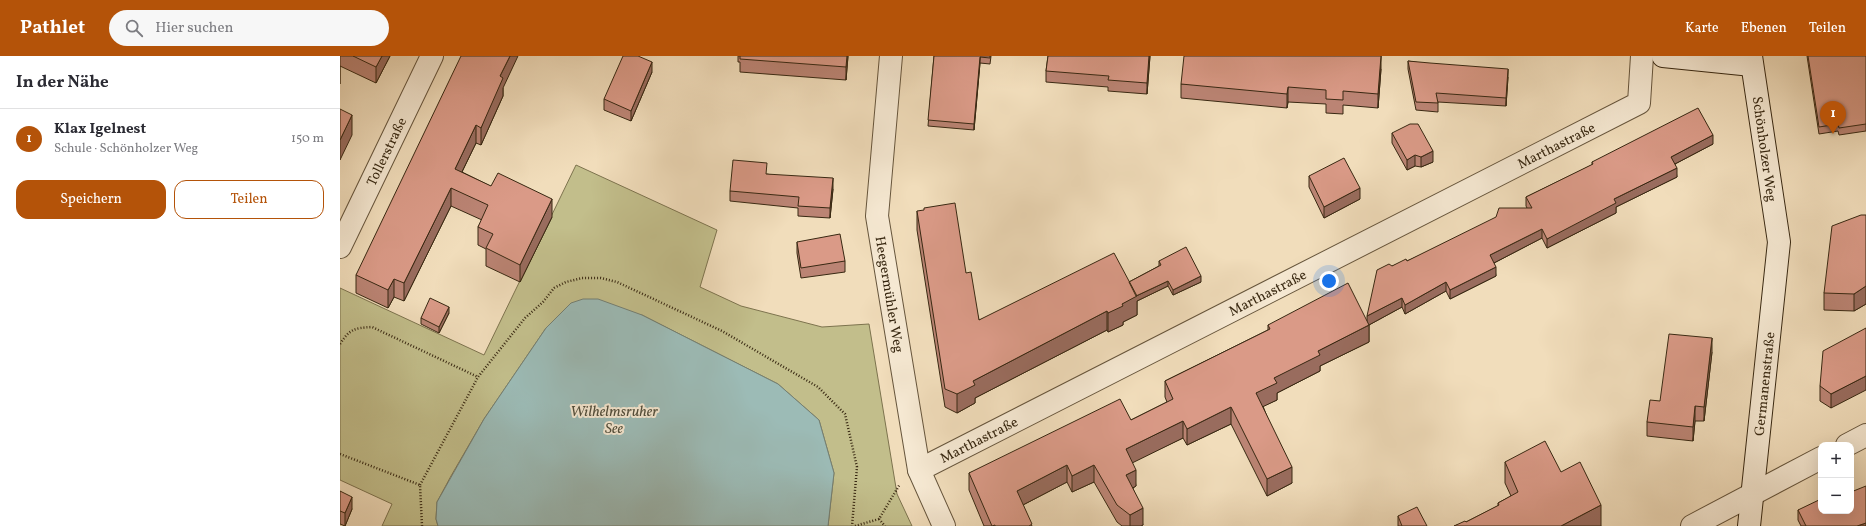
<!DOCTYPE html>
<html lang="de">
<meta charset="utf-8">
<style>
body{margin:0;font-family:Vollkorn,serif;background:#f7f7f7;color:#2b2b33}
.controls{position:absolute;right:12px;bottom:12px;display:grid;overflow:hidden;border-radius:8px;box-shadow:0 4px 16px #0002}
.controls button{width:36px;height:36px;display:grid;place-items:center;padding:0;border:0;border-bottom:1px solid #e1e1e2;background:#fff;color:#2b2b33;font:20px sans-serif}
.you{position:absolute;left:989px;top:225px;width:14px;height:14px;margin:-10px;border:3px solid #fff;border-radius:50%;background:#1a73e8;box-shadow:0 0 0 6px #1a73e833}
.badge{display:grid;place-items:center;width:26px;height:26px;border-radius:50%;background:#b45309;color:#fff;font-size:13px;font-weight:700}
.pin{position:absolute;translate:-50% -33px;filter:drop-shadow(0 1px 2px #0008)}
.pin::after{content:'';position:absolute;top:21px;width:14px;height:12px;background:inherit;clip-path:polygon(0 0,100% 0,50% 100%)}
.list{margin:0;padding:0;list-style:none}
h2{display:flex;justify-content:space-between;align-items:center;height:52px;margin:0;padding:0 16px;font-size:17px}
h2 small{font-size:13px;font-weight:400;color:#7c7c81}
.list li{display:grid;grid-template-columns:26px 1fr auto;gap:12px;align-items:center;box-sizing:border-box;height:60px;padding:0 16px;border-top:1px solid #e1e1e2}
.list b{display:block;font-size:15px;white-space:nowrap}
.list p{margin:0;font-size:13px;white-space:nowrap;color:#7c7c81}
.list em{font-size:13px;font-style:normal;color:#7c7c81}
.actions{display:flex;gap:8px;padding:12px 16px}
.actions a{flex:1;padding:9px 0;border:1px solid #b45309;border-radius:12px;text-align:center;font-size:14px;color:#b45309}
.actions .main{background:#b45309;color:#fff}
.icon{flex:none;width:22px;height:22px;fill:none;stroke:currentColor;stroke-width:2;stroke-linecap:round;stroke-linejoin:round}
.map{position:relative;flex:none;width:1526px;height:470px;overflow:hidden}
header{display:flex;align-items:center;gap:24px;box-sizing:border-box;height:56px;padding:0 20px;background:#b45309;color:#fff}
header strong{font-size:19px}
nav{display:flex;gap:22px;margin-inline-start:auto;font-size:14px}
.search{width:280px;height:36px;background:#f7f7f7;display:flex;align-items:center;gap:10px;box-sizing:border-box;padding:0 14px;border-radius:22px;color:#7c7c81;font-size:15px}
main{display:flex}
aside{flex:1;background:#fff}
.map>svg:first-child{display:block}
.green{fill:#c2be8b;stroke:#7d734e}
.water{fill:#9cbbb6;stroke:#748074}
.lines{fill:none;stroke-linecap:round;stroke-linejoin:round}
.street-casing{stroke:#66553c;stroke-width:24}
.secondary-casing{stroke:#382812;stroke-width:24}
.path{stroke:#382812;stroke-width:2.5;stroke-dasharray:1 2;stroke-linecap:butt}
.street{stroke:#f6e9d3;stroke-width:22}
.secondary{stroke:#f6e9d3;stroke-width:22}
.wall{fill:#bb8474;stroke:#382812}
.shaded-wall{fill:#996c5e;stroke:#382812}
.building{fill:#da9a87;stroke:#382812}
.labels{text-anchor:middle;stroke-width:4;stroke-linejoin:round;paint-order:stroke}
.street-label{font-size:14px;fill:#382812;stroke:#f6e9d3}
.water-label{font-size:15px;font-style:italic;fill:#514d3b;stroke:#f6e9d3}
</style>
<header>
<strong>Pathlet</strong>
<div class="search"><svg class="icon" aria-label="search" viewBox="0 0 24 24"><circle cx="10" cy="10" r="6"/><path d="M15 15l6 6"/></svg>Hier suchen</div>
<nav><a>Karte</a><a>Ebenen</a><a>Teilen</a></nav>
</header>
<main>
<aside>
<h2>In der Nähe<small></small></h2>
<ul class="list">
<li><span class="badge">1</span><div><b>Klax Igelnest</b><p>Schule · Schönholzer Weg</p></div><em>150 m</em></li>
</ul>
<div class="actions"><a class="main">Speichern</a><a>Teilen</a></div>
</aside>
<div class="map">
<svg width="1526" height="470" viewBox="0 0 1526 470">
<rect width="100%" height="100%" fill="#f1ddbb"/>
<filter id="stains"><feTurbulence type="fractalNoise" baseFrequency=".005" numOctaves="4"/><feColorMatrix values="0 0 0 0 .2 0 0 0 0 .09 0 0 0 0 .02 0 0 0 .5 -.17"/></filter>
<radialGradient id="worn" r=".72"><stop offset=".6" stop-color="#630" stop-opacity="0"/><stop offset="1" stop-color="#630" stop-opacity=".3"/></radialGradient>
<path class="green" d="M 236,109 L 377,174 L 360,231 L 401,250 L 482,271 L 529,268 L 557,438 L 572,470 L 488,470 L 494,417 L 479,364 L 438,328 L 302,259 L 206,272 L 144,363 L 111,420 L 97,446 L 96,463 L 98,470 L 42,470 L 52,448 L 0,424 L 0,232 L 144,299 Z"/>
<path class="water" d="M 243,243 L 258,243 L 302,259 L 438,328 L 479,364 L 494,417 L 488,470 L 98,470 L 96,463 L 97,446 L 144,363 L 206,272 L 231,247 Z"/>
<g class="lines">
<g class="street-casing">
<g id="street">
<path id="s1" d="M 551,0 L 537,160 L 579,414 L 604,470"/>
<path id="s2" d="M 0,191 L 92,0"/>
<path d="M 1507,389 L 1526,379"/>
<path id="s3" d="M 579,414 L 1299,47 L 1302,0"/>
<path d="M 1352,470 L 1481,402"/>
</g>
</g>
<g class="secondary-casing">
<g id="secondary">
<path d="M 1323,0 L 1412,9"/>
<path id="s4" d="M 1409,470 L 1439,186 L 1411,0"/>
</g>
</g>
<path class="path" d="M 0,288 C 10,273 14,272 32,271 L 138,321 L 185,262 L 203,246 L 214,232 L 226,226 L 242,222 L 261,222 L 277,226 L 382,275 L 478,331 L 505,358 L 517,411 L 512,470
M 0,398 L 80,429 L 82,470
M 80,429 L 138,321
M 539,463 L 545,470
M 515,470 L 539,463 L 560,428"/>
<use href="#street" class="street"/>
<use href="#secondary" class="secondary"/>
</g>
<path class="wall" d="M 0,0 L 50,0 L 36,27 L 0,10 L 0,28 Z
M 398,0 L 508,0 L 506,24 L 400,16 L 400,6 L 398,6 Z
M 594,0 L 651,0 L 650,8 L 640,7 L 634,74 L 588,70 Z
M 708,0 L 810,0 L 807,38 L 768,35 L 768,31 L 706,26 L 706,15 Z
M 1467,0 L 1526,0 L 1526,75 L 1499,79 L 1498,75 L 1479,78 Z
M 1068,5 L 1168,21 L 1166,50 L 1098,46 L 1098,56 L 1076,54 L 1068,13 Z
M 1041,13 L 1038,52 L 1003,49 L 1003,58 L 986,57 L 986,48 L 948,46 L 947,52 L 841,42 L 841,28 Z
M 312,16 L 291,65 L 264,54 L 264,43 Z
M 163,32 L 163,40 L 141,89 L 136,87 L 122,116 L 212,161 L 180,226 L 146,210 L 146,193 L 138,189 L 138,171 L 142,164 L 111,150 L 64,245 L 54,241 L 48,252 L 16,237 L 16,219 Z
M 1052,77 L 1093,106 L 1081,111 L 1075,110 L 1067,114 L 1052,87 Z
M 1373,88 L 1335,108 L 1337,121 L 1276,151 L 1276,157 L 1207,192 L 1202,182 L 1154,207 L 1156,220 L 1110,243 L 1106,235 L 1065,258 L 1062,251 L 1029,269 L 1029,286 L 980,310 L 980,315 L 937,337 L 937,344 L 923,350 L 952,427 L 927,440 L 891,368 L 847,389 L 843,382 L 792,406 L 796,430 L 793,432 L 803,469 L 801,470 L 782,470 L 777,466 L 754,426 L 732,436 L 727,426 L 683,449 L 692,470 L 644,470 L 629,434 L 629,417 L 791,364 L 827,346 L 825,341 L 825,325 L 928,274 L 928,269 L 1027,265 L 1052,210 L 1067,205 L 1187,152 L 1186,150 L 1186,141 L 1252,109 L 1252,106 Z
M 427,118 L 493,133 L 490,162 L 458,160 L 458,152 L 390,145 L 390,135 Z
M 969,120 L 1020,143 L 984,162 L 969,131 Z
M 577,155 L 626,217 L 639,264 L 789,226 L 819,210 L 819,205 L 861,226 L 833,239 L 828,230 L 797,245 L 797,259 L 783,266 L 783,269 L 768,276 L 767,274 L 635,342 L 635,347 L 617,357 L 605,351 L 577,174 Z
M 1526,159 L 1526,248 L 1514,255 L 1484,254 L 1484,237 Z
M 457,186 L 505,205 L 505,216 L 461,222 L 457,197 Z
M 109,257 L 99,277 L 81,268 L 81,262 Z
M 1526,272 L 1491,352 L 1480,345 L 1480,330 Z
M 1372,296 L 1364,365 L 1355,365 L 1353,385 L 1307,380 L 1307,366 L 1320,345 Z
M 1165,406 L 1221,416 L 1261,470 L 1114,470 L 1126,466 L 1158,450 L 1158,447 L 1171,440 L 1165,427 Z
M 0,435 L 12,453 L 5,470 L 0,468 Z
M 1458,454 L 1481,455 L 1526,470 L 1461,470 L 1458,464 Z
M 1058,460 L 1087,470 L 1058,470 Z"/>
<path class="shaded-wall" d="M 42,0 L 50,0 L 36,27 L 36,11 Z
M 170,0 L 178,0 L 163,32 L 163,40 L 141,89 L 141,72 L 160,20 Z
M 507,0 L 508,0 L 506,24 L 506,11 Z
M 809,0 L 810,0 L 807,38 L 807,27 Z
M 1041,0 L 1041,13 L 1038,52 L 1038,38 Z
M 640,1 L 640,7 L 634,74 L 634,68 Z
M 312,6 L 312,16 L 291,65 L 291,55 Z
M 1168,13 L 1168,21 L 1166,50 L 1166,42 Z
M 948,31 L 948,46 L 947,52 L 947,38 Z
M 12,59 L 12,79 L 0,104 L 0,84 Z
M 136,69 L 136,87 L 115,130 L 115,113 Z
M 1373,79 L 1373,88 L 1331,110 L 1331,101 Z
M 1093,95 L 1093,106 L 1081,111 L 1081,101 Z
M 1075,99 L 1075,110 L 1067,114 L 1067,104 Z
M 1337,112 L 1337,121 L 1276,151 L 1276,157 L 1207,192 L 1207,183 L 1274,143 Z
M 493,122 L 493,133 L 490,162 L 490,152 Z
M 111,132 L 111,150 L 64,245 L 64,227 Z
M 1020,132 L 1020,143 L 984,162 L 984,151 Z
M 212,143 L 212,161 L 180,226 L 180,209 Z
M 1202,173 L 1202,182 L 1150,209 L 1150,199 Z
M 1156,211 L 1156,220 L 1110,243 L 1110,234 Z
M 861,220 L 861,226 L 833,239 L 833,234 Z
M 54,223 L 54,241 L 48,252 L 48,234 Z
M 828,225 L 828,230 L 797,245 L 797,259 L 783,266 L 783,269 L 768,276 L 768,257 L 782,248 L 792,242 Z
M 1106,226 L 1106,235 L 1065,258 L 1065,249 Z
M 1526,230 L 1526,248 L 1514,255 L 1514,238 Z
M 1062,242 L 1062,251 L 1027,270 L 1027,260 Z
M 109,251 L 109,257 L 99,277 L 99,271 Z
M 767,255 L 767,274 L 635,342 L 635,347 L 617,357 L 617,338 L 633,325 Z
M 1029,269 L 1029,286 L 980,310 L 980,315 L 937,337 L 937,344 L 916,354 L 916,337 L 934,322 L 978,295 Z
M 1372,282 L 1372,296 L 1364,365 L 1364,351 Z
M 1526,320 L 1526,334 L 1491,352 L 1491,338 Z
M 1355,350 L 1355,365 L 1353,385 L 1353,371 Z
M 891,351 L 891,368 L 847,389 L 847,373 Z
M 843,365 L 843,382 L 786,410 L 786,393 Z
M 727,409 L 727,426 L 677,452 L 677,435 Z
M 754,409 L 754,426 L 732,436 L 732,420 Z
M 952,411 L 952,427 L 927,440 L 927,423 Z
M 796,414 L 796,430 L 786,436 L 786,419 Z
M 12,441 L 12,453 L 5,470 L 5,457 Z
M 1261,449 L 1261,470 L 1221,470 Z
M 803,452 L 803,469 L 801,470 L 790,470 L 790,459 Z
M 1526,467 L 1526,470 L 1517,470 Z"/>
<path class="building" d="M 13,0 L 42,0 L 36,11 Z
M 121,0 L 170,0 L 160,20 L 163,22 L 141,72 L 136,69 L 115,113 L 151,130 L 158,117 L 212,143 L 180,209 L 146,192 L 153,178 L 138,171 L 148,149 L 111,132 L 64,227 L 54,223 L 48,234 L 16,219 Z
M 283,0 L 298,0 L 312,6 L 291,55 L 264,43 Z
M 400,0 L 507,0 L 506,11 L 400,3 Z
M 594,0 L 650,0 L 650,2 L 640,1 L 634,68 L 588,64 Z
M 708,0 L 809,0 L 807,27 L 768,24 L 769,20 L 706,15 Z
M 844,0 L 1041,0 L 1038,38 L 1003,35 L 1003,44 L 986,43 L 986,34 L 948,31 L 947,38 L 841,28 Z
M 1468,0 L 1526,0 L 1526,68 L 1499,72 L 1498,68 L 1479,71 Z
M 1068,5 L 1090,7 L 1168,13 L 1166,42 L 1096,37 L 1098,47 L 1076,46 Z
M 1358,52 L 1373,79 L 1331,101 L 1337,112 L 1274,143 L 1276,147 L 1207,183 L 1202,173 L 1150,199 L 1156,211 L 1110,234 L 1106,226 L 1065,249 L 1062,242 L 1027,260 L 1037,214 L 1049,208 L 1052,210 L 1066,203 L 1067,205 L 1156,161 L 1159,152 L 1192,152 L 1186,141 L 1253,108 L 1252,106 Z
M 0,53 L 12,59 L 0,84 Z
M 1070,68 L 1078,68 L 1093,95 L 1081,101 L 1075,99 L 1067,104 L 1052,77 Z
M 1004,102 L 1020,132 L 984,151 L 969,120 Z
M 393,104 L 427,107 L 426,118 L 493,122 L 490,152 L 458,150 L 459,141 L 390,135 Z
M 615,147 L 626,217 L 631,216 L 639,264 L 774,197 L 797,240 L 782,248 L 783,250 L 768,257 L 767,255 L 633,325 L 635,329 L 617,338 L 605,333 L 577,155 L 584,154 L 584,152 Z
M 1521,159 L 1526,159 L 1526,230 L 1514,238 L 1484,237 L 1492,170 Z
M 500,178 L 505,205 L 461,212 L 457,186 Z
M 846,191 L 861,220 L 833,234 L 828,225 L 796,240 L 789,226 L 821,209 L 819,205 Z
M 1008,227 L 1029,269 L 978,295 L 980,299 L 934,322 L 937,327 L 916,337 L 952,411 L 927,423 L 891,351 L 847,373 L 843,365 L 786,393 L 796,414 L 786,419 L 803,452 L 790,459 L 777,449 L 754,409 L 732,420 L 727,409 L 677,435 L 692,468 L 689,470 L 655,470 L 655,469 L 652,470 L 629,417 L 780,343 L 791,364 L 833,343 L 825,325 L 930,273 L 928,269 Z
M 90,242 L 109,251 L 99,271 L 81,262 Z
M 1526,272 L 1526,320 L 1491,338 L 1480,330 L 1483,295 Z
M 1329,278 L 1372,282 L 1364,351 L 1355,350 L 1353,371 L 1307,366 L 1310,344 L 1320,345 Z
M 1205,385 L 1221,416 L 1240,406 L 1261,449 L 1221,470 L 1114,470 L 1125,465 L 1126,466 L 1159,449 L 1158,447 L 1178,436 L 1165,406 Z
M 1526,430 L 1526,467 L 1517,470 L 1466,470 L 1458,454 L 1481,443 L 1481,455 L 1511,455 L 1511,436 Z
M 0,435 L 12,441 L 5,457 L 0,455 Z
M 1077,451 L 1087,470 L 1062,470 L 1058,460 Z"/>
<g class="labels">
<g class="street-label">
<text dy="5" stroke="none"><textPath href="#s3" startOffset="715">Marthastraße</textPath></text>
<text transform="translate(1425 93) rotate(82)" y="5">Schönholzer Weg</text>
<text dy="5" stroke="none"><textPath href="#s2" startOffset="106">Tollerstraße</textPath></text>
<text dy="5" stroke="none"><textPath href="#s3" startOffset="391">Marthastraße</textPath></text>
<text dy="5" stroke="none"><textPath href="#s1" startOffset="240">Heegermühler Weg</textPath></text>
<text dy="5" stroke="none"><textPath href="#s4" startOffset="143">Germanenstraße</textPath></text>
<text dy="5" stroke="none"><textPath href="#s3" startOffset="67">Marthastraße</textPath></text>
</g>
<g class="water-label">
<text x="274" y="360">Wilhelmsruher<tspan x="274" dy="17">See</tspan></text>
</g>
</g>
<rect width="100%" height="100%" filter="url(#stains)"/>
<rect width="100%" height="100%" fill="url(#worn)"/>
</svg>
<div class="controls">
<button>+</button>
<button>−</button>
</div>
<div class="you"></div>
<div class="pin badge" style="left:1493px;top:78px">1</div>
</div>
</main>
